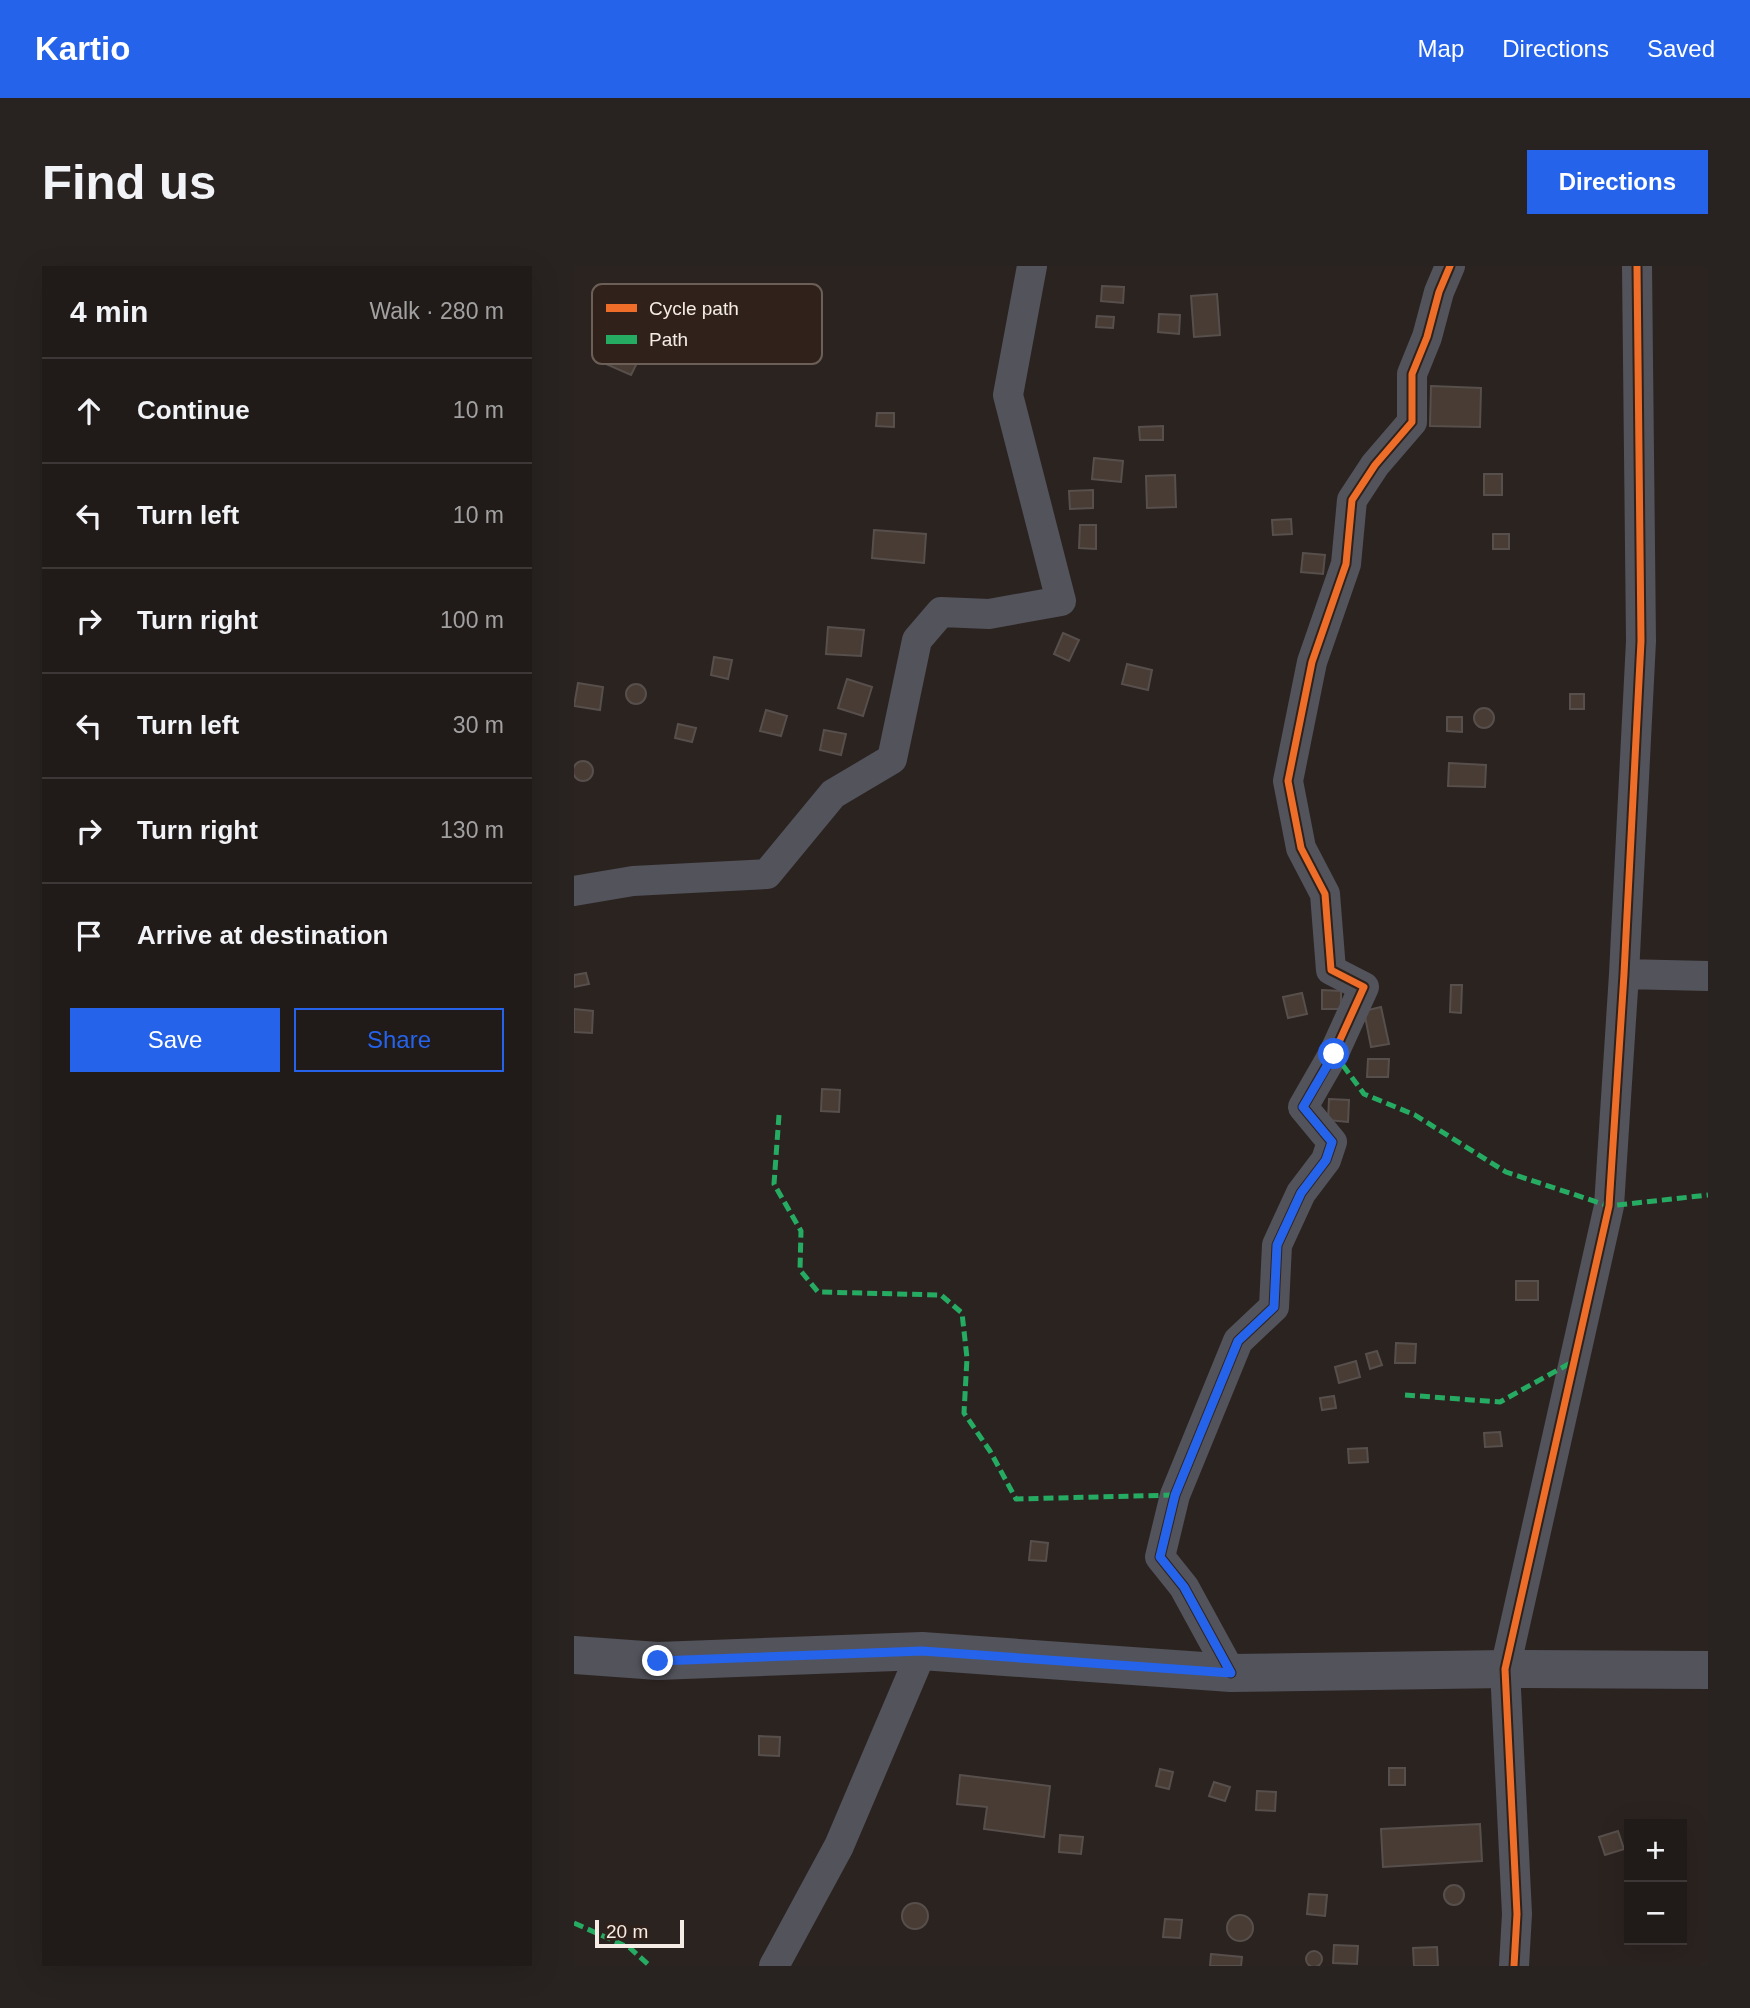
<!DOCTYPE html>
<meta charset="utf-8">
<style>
body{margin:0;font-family:Arial,sans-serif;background:#282321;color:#f1f3f6}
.controls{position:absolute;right:21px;bottom:21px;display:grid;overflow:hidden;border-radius:0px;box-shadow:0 7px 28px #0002}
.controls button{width:63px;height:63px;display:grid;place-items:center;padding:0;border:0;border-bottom:2px solid #3d3837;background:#201a18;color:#f1f3f6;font:35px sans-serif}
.scale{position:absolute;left:21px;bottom:18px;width:89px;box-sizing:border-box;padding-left:7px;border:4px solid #f6ece6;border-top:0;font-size:19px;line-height:24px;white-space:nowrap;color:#f6ece6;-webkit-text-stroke:5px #30221b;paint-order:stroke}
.stop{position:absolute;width:21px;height:21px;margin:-16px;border:5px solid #2563eb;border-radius:50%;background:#fff}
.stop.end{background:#2563eb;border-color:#fff;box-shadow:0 2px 7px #0008}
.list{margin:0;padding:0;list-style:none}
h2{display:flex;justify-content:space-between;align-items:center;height:91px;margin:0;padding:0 28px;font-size:30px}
h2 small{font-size:23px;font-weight:400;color:#a2a1a2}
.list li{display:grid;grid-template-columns:46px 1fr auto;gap:21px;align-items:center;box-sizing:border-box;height:105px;padding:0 28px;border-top:2px solid #3d3837}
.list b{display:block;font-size:26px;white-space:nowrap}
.list em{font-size:23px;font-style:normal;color:#a2a1a2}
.actions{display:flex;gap:14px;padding:21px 28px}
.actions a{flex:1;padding:16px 0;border:2px solid #2563eb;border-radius:0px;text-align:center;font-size:24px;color:#2563eb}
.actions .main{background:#2563eb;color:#fff}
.icon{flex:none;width:38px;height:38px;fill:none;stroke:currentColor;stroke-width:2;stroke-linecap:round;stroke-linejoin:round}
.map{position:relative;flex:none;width:1134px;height:1700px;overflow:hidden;border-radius:0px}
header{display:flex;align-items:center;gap:42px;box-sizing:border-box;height:98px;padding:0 35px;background:#2563eb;color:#fff}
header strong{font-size:33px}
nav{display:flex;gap:38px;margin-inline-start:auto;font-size:24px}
.intro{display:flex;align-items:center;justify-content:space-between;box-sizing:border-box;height:168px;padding:0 42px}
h1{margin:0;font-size:49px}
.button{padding:18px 32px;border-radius:0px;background:#2563eb;color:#fff;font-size:24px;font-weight:700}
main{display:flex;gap:42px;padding:0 42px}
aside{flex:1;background:#201a18;border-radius:0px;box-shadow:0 7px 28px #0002}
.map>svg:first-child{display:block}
.building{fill:#483c35;stroke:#574f4b;stroke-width:2}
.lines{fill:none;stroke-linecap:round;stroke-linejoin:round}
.minor{stroke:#53535c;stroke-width:30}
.tertiary{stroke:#53535c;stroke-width:38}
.quiet{stroke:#26ab63;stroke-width:5;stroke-dasharray:10 5;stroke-linecap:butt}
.cycleway-casing{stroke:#30221b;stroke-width:11}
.cycleway{stroke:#ee6e29;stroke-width:7}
.route{stroke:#2563eb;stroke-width:9}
.key{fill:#30221b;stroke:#6b5f58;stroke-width:2}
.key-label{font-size:19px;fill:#f6ece6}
</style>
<header>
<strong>Kartio</strong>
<nav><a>Map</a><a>Directions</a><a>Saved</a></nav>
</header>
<div class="intro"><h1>Find us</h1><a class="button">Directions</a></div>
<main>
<aside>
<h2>4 min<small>Walk · 280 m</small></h2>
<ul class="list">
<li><svg class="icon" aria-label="ahead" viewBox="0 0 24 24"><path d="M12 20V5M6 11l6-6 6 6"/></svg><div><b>Continue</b></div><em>10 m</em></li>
<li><svg class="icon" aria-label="left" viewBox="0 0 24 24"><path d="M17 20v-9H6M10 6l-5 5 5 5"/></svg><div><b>Turn left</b></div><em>10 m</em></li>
<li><svg class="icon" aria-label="right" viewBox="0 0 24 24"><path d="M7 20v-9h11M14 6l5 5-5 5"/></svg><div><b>Turn right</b></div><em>100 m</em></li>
<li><svg class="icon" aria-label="left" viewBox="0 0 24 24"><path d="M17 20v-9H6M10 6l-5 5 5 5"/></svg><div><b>Turn left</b></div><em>30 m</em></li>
<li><svg class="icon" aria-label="right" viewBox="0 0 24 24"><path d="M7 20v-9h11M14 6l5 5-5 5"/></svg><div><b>Turn right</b></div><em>130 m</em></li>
<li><svg class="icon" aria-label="arrive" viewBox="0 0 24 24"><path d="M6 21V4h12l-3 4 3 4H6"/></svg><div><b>Arrive at destination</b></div></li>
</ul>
<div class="actions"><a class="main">Save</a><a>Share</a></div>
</aside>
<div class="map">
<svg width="1134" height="1700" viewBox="0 0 1134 1700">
<rect width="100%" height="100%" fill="#2b2320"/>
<path class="building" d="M 528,20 L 550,21 L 549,37 L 527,35 Z
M 643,28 L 646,69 L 620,71 L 617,30 Z
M 585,48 L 606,49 L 605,68 L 584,66 Z
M 523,50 L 540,51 L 539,62 L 522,61 Z
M 41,79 L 66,91 L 57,109 L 32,98 Z
M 857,120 L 907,122 L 906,161 L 856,160 Z
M 303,147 L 320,147 L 320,161 L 302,160 Z
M 589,160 L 589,174 L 566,174 L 565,161 Z
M 520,192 L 549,195 L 547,216 L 518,213 Z
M 910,208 L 928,208 L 928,229 L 910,229 Z
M 601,209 L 602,241 L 573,242 L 572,210 Z
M 519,224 L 519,242 L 496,243 L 495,225 Z
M 717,253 L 718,268 L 699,269 L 698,254 Z
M 506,259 L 522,259 L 522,283 L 505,282 Z
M 300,264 L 352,268 L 350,297 L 298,292 Z
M 919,268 L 935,268 L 935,283 L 919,283 Z
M 729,287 L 751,289 L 749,308 L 727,306 Z
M 254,361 L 290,364 L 287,390 L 252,388 Z
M 489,367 L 505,374 L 495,395 L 480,388 Z
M 140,391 L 158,394 L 154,413 L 137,409 Z
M 553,398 L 578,404 L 574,424 L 548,418 Z
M 273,413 L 298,421 L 289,450 L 264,442 Z
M 4,417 L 29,421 L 26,444 L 0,440 Z
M52 428a10 10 0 1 1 20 0a10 10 0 1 1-20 0Z
M 996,428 L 1010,428 L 1010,443 L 996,443 Z
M900 452a10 10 0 1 1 20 0a10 10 0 1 1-20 0Z
M 192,444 L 213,450 L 207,470 L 186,465 Z
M 873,451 L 888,451 L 888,466 L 873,465 Z
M 104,458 L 122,462 L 118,476 L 101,472 Z
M 250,464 L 272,468 L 267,489 L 246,484 Z
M-1 505a10 10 0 1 1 20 0a10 10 0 1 1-20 0Z
M 875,497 L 912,499 L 911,521 L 874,520 Z
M 12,707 L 15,718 L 0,721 L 0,709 Z
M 877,719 L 888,719 L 887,747 L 876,746 Z
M 748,724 L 767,725 L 767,743 L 748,743 Z
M 728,727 L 733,748 L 714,752 L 709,731 Z
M 807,741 L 815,778 L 797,781 L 790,745 Z
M 0,743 L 19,745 L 18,767 L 0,766 Z
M 794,793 L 815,793 L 814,811 L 793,811 Z
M 248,823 L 266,824 L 265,846 L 247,845 Z
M 755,833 L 775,834 L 774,856 L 754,854 Z
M 942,1015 L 964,1015 L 964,1034 L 942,1034 Z
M 822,1077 L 842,1078 L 841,1097 L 821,1097 Z
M 803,1085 L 808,1099 L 796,1103 L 792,1088 Z
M 782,1095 L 786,1111 L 765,1117 L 761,1101 Z
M 760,1130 L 762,1142 L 748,1144 L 746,1132 Z
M 926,1166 L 928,1180 L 911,1181 L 910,1167 Z
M 793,1182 L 794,1196 L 775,1197 L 774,1183 Z
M 457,1275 L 474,1277 L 472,1295 L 455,1294 Z
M 185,1470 L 206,1471 L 205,1490 L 185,1489 Z
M 815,1502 L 831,1502 L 831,1519 L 815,1519 Z
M 586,1503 L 599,1506 L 595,1523 L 582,1520 Z
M 386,1509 L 476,1520 L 470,1571 L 410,1563 L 413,1541 L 383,1538 Z
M 640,1516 L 656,1521 L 651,1535 L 635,1530 Z
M 683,1525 L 702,1526 L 701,1545 L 682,1544 Z
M 906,1558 L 908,1595 L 809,1601 L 807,1563 Z
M 1044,1565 L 1050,1583 L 1031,1589 L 1025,1571 Z
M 486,1569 L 509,1571 L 507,1588 L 485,1586 Z
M870 1629a10 10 0 1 1 20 0a10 10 0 1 1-20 0Z
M 735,1628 L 753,1629 L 751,1650 L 733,1648 Z
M328 1650a13 13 0 1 1 26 0a13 13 0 1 1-26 0Z
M653 1662a13 13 0 1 1 26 0a13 13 0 1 1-26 0Z
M 591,1653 L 608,1654 L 606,1672 L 589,1671 Z
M 760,1679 L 784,1680 L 783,1698 L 759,1697 Z
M 863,1681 L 864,1700 L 840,1700 L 839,1682 Z
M732 1693a8 8 0 1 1 16 0a8 8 0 1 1-16 0Z
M 637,1688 L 668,1691 L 667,1700 L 636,1700 Z"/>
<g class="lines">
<path class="minor" d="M 0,625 L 59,615 L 193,608 L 259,528 L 318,493 L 343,374 L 367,346 L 415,348 L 487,335 L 434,129 L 458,0
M 1050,708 L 1134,710
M 657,1407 L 610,1321 L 586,1291 L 601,1229 L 664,1075 L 700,1041 L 703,979 L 727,927 L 752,894 L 758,876 L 729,841 L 760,787 L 790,721 L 757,704 L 751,628 L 727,582 L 714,515 L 738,396 L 772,298 L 778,234 L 801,199 L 838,156 L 838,108 L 853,71 L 865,26 L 876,0
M 200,1700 L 265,1580 L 348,1385
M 940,1700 L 943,1648 L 931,1403 L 1035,940 L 1050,708 L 1067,375 L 1063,0"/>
<path class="tertiary" d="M 0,1389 L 84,1395 L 348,1385 L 657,1407 L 931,1403 L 1134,1404"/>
<path class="quiet" d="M 760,787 L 790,828 L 841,849 L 932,906 L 1035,940 L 1134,929
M 205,849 L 200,918 L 227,965 L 226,1004 L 244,1026 L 367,1029 L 388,1047 L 393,1092 L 390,1147 L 416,1185 L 442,1233 L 601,1229
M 831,1129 L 926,1136 L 1000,1095
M 0,1657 L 56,1682 L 76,1700"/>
<g class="cycleway-casing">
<path id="cycleway" d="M 657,1407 L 610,1321 L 586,1291 L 601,1229 L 664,1075 L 700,1041 L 703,979 L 727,927 L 752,894 L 758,876 L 729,841 L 760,787 L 790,721 L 757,704 L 751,628 L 727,582 L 714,515 L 738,396 L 772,298 L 778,234 L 801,199 L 838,156 L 838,108 L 853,71 L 865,26 L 876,0
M 940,1700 L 943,1648 L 931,1403 L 1035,940 L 1050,708 L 1067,375 L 1063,0"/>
</g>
<use href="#cycleway" class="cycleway"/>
</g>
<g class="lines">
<path class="route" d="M 84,1395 L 348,1385 L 657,1407 L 610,1321 L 586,1291 L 601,1229 L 664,1075 L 700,1041 L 703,979 L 727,927 L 752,894 L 758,876 L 729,841 L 760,788"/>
</g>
<rect x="18" y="18" width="230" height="80" rx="10" class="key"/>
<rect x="32" y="38" width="31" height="8" fill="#ee6e29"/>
<rect x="32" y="69" width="31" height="9" fill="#26ab63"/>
<g class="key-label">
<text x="75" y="49">Cycle path</text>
<text x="75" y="80">Path</text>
</g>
</svg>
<div class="controls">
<button>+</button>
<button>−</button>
</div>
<div class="scale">20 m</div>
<div class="stop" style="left:760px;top:788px"></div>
<div class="stop end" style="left:84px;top:1395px"></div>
</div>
</main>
